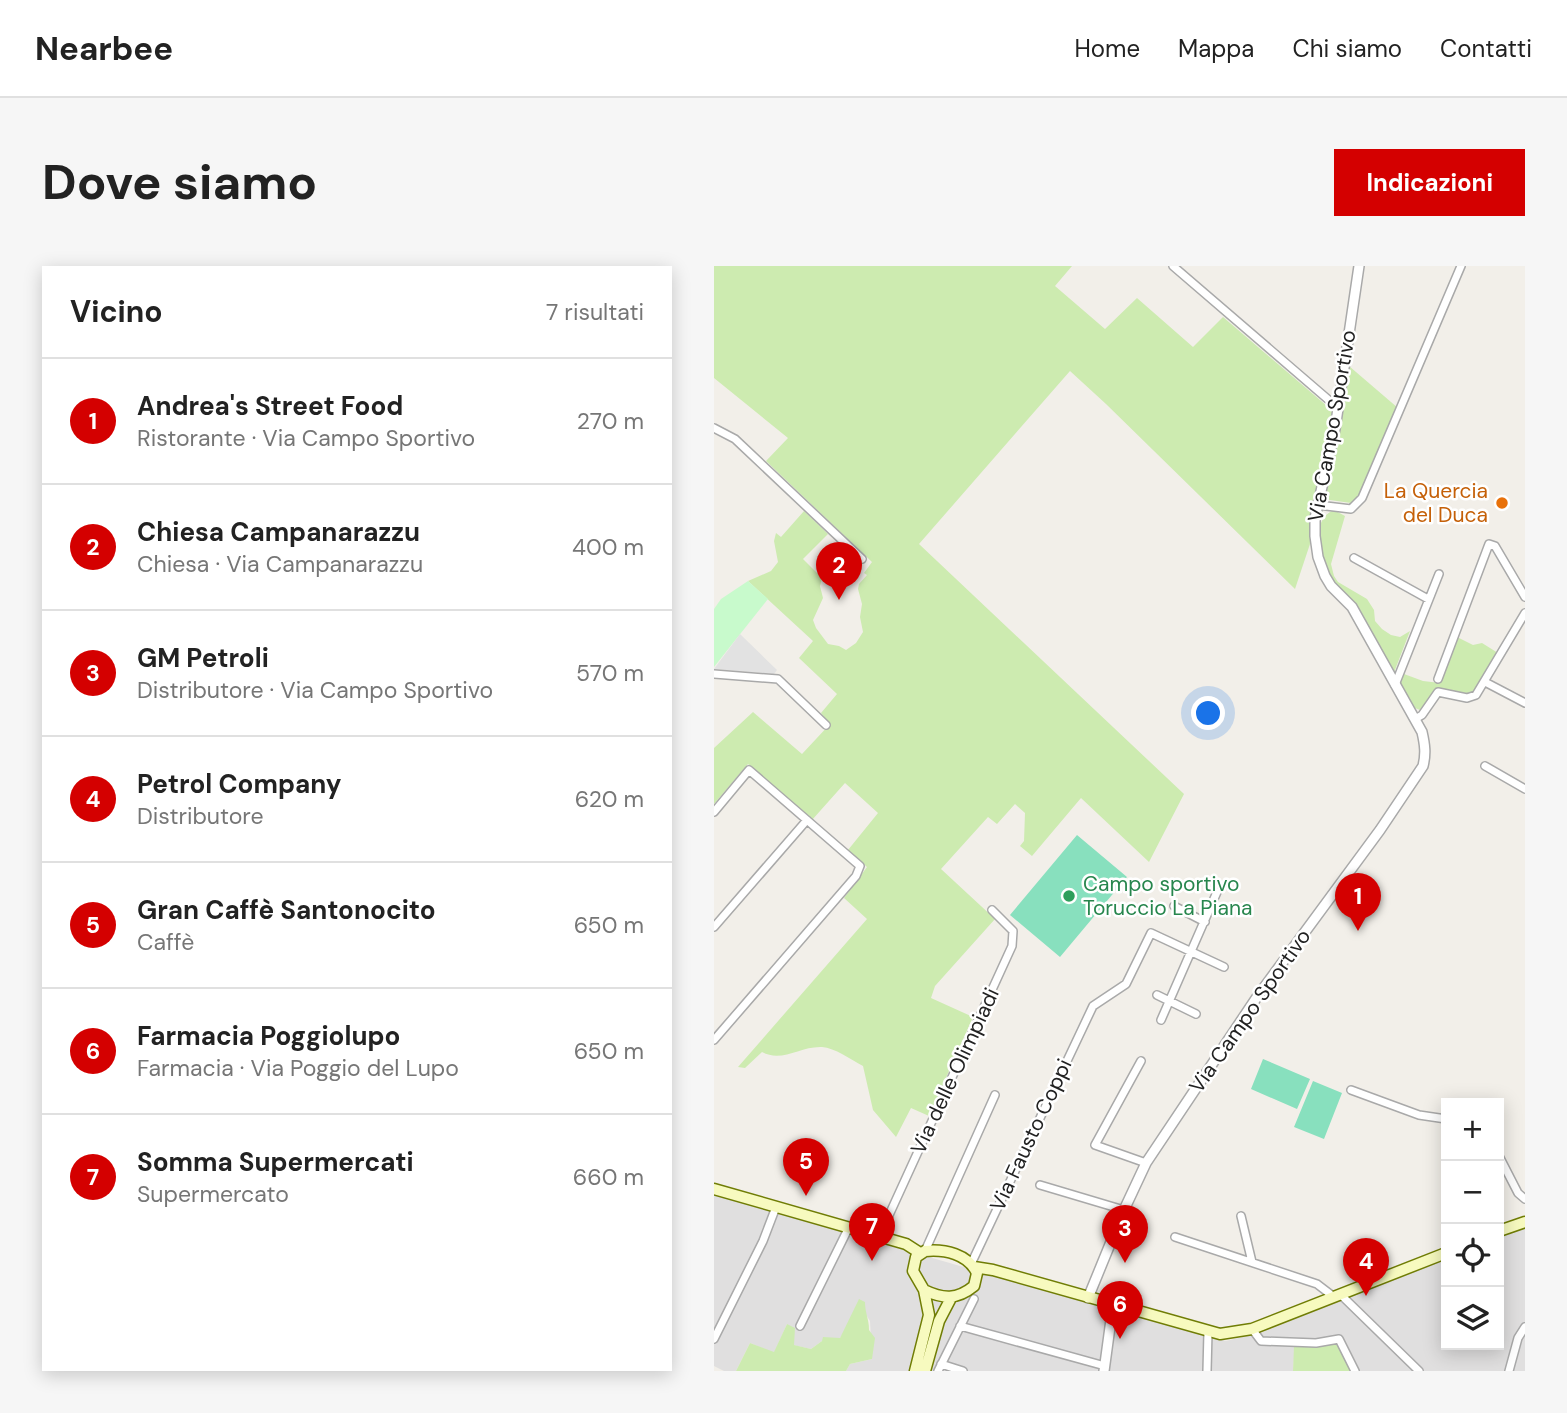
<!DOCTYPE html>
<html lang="it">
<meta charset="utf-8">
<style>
body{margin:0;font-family:"DM Sans",sans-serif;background:#f6f6f6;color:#222}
.controls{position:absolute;right:21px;bottom:21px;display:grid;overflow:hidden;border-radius:0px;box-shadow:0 4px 18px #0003}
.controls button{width:63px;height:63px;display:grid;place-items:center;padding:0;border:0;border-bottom:2px solid #e0e0e0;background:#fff;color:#222;font:35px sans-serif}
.you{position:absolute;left:495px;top:448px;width:24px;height:24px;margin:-18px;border:5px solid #fff;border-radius:50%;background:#1a73e8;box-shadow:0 0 0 10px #1a73e833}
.badge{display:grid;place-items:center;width:46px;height:46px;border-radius:50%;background:#d40000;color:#fff;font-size:23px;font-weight:700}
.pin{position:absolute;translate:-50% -58px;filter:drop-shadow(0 2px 4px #0008)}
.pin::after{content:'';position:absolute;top:37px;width:24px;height:21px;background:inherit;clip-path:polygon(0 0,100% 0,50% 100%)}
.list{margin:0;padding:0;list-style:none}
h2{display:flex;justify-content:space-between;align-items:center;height:91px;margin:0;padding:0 28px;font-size:30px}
h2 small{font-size:23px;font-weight:400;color:#767676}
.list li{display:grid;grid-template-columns:46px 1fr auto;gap:21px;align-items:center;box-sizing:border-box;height:126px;padding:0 28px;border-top:2px solid #e0e0e0}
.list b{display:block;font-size:26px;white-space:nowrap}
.list p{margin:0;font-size:23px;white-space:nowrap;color:#767676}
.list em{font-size:23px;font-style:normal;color:#767676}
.icon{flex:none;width:38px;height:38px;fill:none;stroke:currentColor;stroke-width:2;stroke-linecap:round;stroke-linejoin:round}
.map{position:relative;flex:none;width:811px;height:1105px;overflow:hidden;border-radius:0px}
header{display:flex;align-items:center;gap:42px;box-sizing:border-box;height:98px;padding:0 35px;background:#fff;border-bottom:2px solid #e0e0e0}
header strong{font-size:33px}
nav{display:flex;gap:38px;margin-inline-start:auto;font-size:24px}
.intro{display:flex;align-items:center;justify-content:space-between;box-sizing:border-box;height:168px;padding:0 42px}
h1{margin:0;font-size:49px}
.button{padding:18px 32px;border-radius:0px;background:#d40000;color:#fff;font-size:24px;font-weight:700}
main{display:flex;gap:42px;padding:0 42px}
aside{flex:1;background:#fff;border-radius:0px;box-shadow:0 4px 18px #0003}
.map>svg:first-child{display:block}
.residential{fill:#e0dfdf}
.grass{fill:#cdebb0}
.park{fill:#c8facc}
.pitch{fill:#88e0be}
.parking{fill:#e2e2e2}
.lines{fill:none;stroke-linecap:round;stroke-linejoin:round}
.minor-casing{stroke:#a9a9a9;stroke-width:10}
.tertiary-casing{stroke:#a9a9a9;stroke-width:12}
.secondary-casing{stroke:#707d05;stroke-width:13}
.minor{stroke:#fff;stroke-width:7}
.tertiary{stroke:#fff;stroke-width:9}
.secondary{stroke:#f7fabf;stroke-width:10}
.food-dot{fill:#e8710a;stroke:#fff;stroke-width:2.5}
.leisure-dot{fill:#2e9e5b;stroke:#fff;stroke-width:2.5}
.labels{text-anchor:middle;stroke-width:5;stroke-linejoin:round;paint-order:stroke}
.street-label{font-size:21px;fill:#222;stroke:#fff}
.food-label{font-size:21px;fill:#c56008;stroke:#fff;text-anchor:end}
.leisure-label{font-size:21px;fill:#27864d;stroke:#fff;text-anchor:start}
</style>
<header>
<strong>Nearbee</strong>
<nav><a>Home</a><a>Mappa</a><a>Chi siamo</a><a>Contatti</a></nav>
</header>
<div class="intro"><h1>Dove siamo</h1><a class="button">Indicazioni</a></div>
<main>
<aside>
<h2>Vicino<small>7 risultati</small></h2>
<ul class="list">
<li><span class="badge">1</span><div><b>Andrea's Street Food</b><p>Ristorante · Via Campo Sportivo</p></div><em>270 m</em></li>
<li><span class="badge">2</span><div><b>Chiesa Campanarazzu</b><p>Chiesa · Via Campanarazzu</p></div><em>400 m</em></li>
<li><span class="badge">3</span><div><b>GM Petroli</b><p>Distributore · Via Campo Sportivo</p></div><em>570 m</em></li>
<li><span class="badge">4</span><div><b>Petrol Company</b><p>Distributore</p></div><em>620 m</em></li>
<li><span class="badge">5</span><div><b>Gran Caffè Santonocito</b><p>Caffè</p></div><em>650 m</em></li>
<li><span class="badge">6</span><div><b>Farmacia Poggiolupo</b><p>Farmacia · Via Poggio del Lupo</p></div><em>650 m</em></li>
<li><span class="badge">7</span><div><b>Somma Supermercati</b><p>Supermercato</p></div><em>660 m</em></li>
</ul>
</aside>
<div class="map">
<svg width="811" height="1105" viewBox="0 0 811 1105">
<rect width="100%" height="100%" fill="#f2efe9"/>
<path class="residential" d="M 0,929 L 298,1015 L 512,1075 L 549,1066 L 732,992 L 732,1079 L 785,1079 L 785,971 L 811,962 L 811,1105 L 637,1105 L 634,1100 L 601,1080 L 581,1080 L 579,1105 L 132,1105 L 136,1098 L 158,1093 L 156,1055 L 151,1047 L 151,1036 L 126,1072 L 108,1075 L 97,1083 L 79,1079 L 73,1058 L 60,1087 L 36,1077 L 22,1105 L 10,1105 L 0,1100 Z"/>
<path class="grass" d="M 0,0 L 358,0 L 341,20 L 391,63 L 423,32 L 479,81 L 509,51 L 620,146 L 598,272 L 581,323 L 392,138 L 356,105 L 205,278 L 470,528 L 435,596 L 367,532 L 318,590 L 306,580 L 310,575 L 311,547 L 301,538 L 283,558 L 274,551 L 227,603 L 281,653 L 221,720 L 217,732 L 259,751 L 215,850 L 197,842 L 182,871 L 159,844 L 149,800 C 136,793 121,782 108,781 C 86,780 68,797 48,786 L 31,802 L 24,801 L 153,653 L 130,632 L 153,601 L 134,584 L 164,547 L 131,517 L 98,554 L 34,498 L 0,538 L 0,482 L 39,446 L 88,488 L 116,458 L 107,447 L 123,428 L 85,392 L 99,375 L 34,315 L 57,305 L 64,296 L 60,275 L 62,267 L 67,271 L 90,245 L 114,268 L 89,293 L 108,312 L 106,320 L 109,332 L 99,354 L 102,362 L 114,378 L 125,380 L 132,384 L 142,377 L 149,366 L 146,351 L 148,338 L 144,323 L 145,318 L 153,309 L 150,307 L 158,296 L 52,195 L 74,172 L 0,112 Z
M 635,100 L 684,142 L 646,229 L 637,237 L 609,233 L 632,105 Z
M 620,244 L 631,250 L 617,298 L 620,310 L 624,316 L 653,333 L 660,344 L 661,355 L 668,363 L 677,369 L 686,371 L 696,365 L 679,409 L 614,307 C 607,287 595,255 620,244 Z
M 743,371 L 759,379 L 768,377 L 784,387 L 760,426 L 752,430 L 734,423 L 721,423 L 706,444 L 701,442 L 686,419 L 690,408 L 709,415 L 726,417 Z
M 145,1033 L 151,1036 C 151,1047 155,1053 155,1064 L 161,1072 L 158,1093 L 136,1098 L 132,1105 L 22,1105 L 36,1077 L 60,1086 L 73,1058 L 81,1062 L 80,1079 L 97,1083 L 108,1075 L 109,1071 L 126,1072 Z
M 623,1077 L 628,1080 L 637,1105 L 579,1105 L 580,1080 Z"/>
<path class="park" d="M 34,315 L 54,333 L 0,401 L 0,343 L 7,333 Z"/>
<path class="pitch" d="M 363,569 L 413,611 L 346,691 L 296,649 Z
M 549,793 L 596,813 L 583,843 L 537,823 Z
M 599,815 L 628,827 L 610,873 L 580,861 Z"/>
<path class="parking" d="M 26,368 L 63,404 L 60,408 L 0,403 Z"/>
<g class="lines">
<g class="minor-casing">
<path id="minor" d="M 459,0 L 624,142
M 0,162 L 21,173 L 148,293
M 604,239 L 637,243 L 648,232 L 747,0
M 640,292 L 714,333
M 0,408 L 64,413 L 112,459
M 724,413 L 775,278 L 781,280 L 811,331
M 771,416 L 811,437
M 681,419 L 725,308
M 701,453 L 708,449 L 724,426 L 753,432 L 762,429 L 811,347
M 771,500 L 811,523
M 0,546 L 35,504 L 146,600 L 142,610 L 0,774
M 460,640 L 491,656
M 0,661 L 93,554
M 443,729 L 482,748
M 447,754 L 503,626
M 427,795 L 381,879 L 432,897
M 637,824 L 705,849 L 732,853
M 785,890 L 804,927 L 811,933
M 326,919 L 410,944
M 527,950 L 538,996
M 165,971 L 298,680 L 299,665 L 278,644
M 461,971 L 603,1018 L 620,1031
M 211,985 L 281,829
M 257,998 L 379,740 L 412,718 L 437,667 L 510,701
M 627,1029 L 705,1105
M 86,1060 L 135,961
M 246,1060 L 391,1100
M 538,1063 L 547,1075 L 602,1077 L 625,1073 L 641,1105
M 0,1073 L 49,975 L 62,941
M 227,1098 L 249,1105
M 224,1105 L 260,1033
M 493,1105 L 494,1066
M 795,1105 L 804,1072 L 811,1061"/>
</g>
<g class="tertiary-casing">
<path id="tertiary" d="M 374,1032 L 410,944 L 432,897 L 543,731 L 666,564 L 709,500 C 712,488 711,479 708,466 L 638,341 L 617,320 L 611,310 L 604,291 L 601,270 L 601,252 L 621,163 L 645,0
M 390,1105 L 399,1039"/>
</g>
<g class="secondary-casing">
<path id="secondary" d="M 0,923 L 192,978 L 206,987
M 785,965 L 811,956
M 211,985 C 231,983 254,988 263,1007 L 260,1020 C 243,1034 229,1033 210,1024 L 199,1005 L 202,991 Z
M 260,1001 L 279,1004 L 506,1068 L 538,1063 L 732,987
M 201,1105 L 215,1049 L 210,1024
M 211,1105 L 225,1055 L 237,1032"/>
</g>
<use href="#minor" class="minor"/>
<use href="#tertiary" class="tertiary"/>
<use href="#secondary" class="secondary"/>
</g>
<circle class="food-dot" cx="788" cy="237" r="7"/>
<circle class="leisure-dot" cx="355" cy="630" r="7"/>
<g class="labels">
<g class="street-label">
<text transform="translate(618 160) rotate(-80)" y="7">Via Campo Sportivo</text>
<text transform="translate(536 745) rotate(-55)" y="7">Via Campo Sportivo</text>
<text transform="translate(241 805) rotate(-65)" y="7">Via delle Olimpiadi</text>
<text transform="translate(317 869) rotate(-65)" y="7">Via Fausto Coppi</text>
</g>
<g class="food-label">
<text x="774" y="232">La Quercia<tspan x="774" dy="24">del Duca</tspan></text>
</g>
<g class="leisure-label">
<text x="369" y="625">Campo sportivo<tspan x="369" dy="24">Toruccio La Piana</tspan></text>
</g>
</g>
</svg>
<div class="controls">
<button>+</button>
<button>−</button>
<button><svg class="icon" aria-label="locate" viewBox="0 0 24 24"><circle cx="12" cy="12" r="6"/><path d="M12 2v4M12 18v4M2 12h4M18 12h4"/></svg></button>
<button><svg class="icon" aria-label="layers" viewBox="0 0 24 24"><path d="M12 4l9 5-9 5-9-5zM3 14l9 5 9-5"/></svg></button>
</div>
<div class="you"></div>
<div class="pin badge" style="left:644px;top:665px">1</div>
<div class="pin badge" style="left:125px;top:334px">2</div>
<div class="pin badge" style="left:411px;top:997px">3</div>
<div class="pin badge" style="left:652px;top:1030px">4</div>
<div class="pin badge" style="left:92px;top:930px">5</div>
<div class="pin badge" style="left:406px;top:1073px">6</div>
<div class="pin badge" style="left:158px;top:995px">7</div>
</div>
</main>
